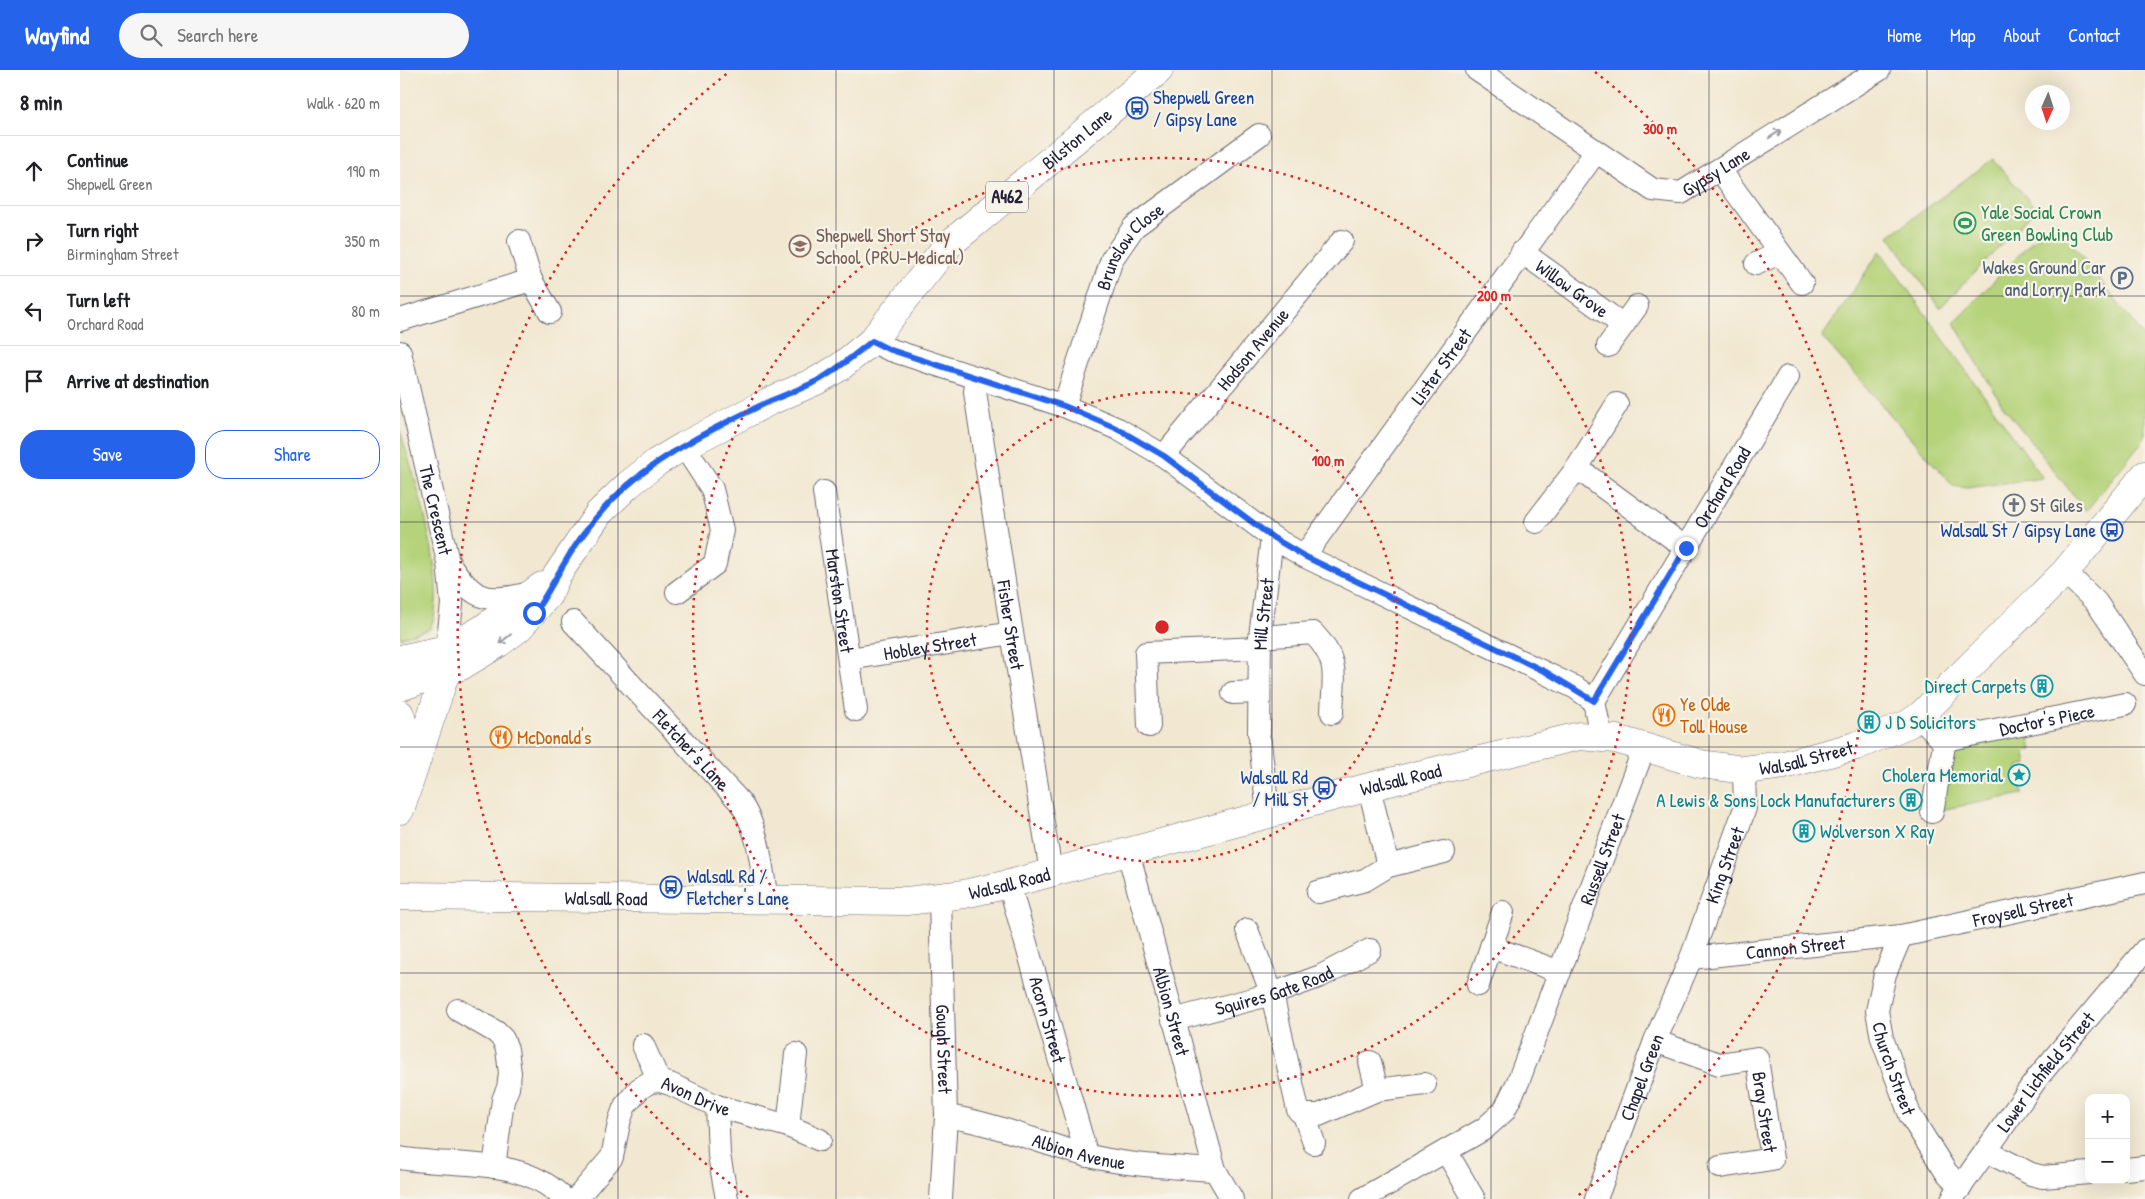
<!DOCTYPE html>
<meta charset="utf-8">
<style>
body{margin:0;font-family:"Patrick Hand",sans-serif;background:#f6f6f6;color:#202124}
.controls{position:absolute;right:15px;bottom:15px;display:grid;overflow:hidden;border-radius:10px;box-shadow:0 5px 20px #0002}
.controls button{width:45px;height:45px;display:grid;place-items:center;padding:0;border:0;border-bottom:1px solid #e0e0e0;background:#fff;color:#202124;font:25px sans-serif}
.compass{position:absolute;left:1625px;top:15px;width:45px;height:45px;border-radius:50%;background:#fff;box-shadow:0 5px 20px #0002;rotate:183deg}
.stop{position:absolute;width:15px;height:15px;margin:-11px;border:4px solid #2563eb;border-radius:50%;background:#fff}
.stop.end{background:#2563eb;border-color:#fff;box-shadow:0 1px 5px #0008}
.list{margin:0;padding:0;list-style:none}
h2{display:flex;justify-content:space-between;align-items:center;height:65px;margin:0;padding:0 20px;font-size:21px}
h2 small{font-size:16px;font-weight:400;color:#757577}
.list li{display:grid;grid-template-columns:32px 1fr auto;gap:15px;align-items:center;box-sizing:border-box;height:70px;padding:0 20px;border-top:1px solid #e0e0e0}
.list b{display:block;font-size:19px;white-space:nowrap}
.list p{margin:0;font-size:16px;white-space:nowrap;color:#757577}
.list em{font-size:16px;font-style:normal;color:#757577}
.actions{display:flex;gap:10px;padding:15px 20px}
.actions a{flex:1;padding:11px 0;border:1px solid #2563eb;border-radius:20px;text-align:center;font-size:18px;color:#2563eb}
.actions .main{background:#2563eb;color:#fff}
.icon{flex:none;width:28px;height:28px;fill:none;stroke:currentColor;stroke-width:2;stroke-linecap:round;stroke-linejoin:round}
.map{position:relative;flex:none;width:1745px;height:1129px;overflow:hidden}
header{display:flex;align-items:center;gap:30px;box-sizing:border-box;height:70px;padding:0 25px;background:#2563eb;color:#fff}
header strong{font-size:24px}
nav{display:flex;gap:28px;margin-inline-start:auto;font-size:18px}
.search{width:350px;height:45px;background:#f6f6f6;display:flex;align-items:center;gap:12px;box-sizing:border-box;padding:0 18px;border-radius:28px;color:#757577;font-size:19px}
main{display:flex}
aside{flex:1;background:#fff}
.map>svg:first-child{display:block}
.green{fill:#b5d37a;stroke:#6c7a5a}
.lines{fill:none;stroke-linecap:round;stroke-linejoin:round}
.minor-casing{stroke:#6b6770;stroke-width:24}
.major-casing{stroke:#6b6770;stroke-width:29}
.minor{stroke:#fff;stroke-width:22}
.major{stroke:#fff;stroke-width:28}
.oneway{stroke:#9c9ca7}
.route{stroke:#2563eb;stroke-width:6}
.grid{fill:none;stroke:#22223b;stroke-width:1;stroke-opacity:0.55}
.ring{fill:none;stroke:#d62828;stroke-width:2.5;stroke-dasharray:2.5 5}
.labels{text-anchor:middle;stroke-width:4.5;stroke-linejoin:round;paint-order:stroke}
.shield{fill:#f7f3e8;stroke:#62616f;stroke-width:1}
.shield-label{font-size:18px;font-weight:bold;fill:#22223b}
.transit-label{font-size:19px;fill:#164399;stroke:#f7f3e8;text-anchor:start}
.street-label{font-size:19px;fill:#22223b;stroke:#f7f3e8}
.leisure-label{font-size:19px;fill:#27864d;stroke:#f7f3e8;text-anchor:start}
.education-label{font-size:19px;fill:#785e54;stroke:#f7f3e8;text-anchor:start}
.service-label{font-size:19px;fill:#4e5e75;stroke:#f7f3e8;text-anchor:end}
.worship-label{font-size:19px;fill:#5b616d;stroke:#f7f3e8;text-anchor:start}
.culture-label{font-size:19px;fill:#0d838f;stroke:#f7f3e8;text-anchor:end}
.food-label{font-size:19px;fill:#c56008;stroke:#f7f3e8;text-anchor:start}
.centre{fill:#d62828;stroke:#f7f3e8;stroke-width:2.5}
.ring-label{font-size:15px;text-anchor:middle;font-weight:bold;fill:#d62828;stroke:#f7f3e8;stroke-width:4.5;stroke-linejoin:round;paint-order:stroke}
</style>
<header>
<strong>Wayfind</strong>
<div class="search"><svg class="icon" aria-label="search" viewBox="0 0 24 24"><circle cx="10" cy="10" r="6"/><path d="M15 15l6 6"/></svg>Search here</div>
<nav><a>Home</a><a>Map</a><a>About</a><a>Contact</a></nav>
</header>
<main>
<aside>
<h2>8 min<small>Walk · 620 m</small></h2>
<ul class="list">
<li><svg class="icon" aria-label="ahead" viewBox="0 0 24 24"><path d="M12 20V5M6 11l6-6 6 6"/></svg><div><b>Continue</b><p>Shepwell Green</p></div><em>190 m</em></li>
<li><svg class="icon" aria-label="right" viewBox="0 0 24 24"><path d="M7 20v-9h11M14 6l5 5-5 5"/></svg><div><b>Turn right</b><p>Birmingham Street</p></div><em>350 m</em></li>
<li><svg class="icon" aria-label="left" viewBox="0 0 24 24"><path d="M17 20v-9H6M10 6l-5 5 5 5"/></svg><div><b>Turn left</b><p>Orchard Road</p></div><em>80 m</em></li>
<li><svg class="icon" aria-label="arrive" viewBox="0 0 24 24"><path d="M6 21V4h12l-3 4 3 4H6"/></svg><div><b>Arrive at destination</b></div></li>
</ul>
<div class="actions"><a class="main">Save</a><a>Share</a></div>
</aside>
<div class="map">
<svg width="1745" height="1129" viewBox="0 0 1745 1129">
<rect width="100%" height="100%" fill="#f7f3e8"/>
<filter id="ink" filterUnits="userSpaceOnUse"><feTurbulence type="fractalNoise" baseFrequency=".02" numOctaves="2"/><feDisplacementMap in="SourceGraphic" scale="10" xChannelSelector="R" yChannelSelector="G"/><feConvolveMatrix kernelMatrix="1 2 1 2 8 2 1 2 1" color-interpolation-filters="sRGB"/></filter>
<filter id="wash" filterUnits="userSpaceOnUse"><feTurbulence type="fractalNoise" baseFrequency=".0096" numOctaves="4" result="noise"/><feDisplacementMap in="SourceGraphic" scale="20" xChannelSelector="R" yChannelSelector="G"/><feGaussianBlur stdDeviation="1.12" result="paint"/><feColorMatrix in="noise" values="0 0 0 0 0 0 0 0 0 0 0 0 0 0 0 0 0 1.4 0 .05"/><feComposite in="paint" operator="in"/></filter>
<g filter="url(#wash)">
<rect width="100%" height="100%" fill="#f2e8d1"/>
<path class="green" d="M 1593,89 L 1636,139 L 1540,238 L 1489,166 Z
M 1653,149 L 1745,268 L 1745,368 L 1686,441 L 1603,336 L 1554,253 Z
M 1480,181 L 1643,408 L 1567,418 L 1553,416 L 1422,267 Z
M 0,360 C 14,406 51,516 30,559 L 0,568 Z
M 1628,661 L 1632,680 L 1624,680 L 1627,694 L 1618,696 L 1623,724 L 1540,740 L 1550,689 L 1561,679 Z"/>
</g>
<g filter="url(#ink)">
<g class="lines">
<g class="minor-casing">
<g id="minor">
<path id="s1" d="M 1077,0 L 1253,120 L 1281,123 L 1479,0"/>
<path d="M 1320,100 L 1402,213"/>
<path d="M 119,171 L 131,210 L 150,242"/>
<path id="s2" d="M 1122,182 L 1223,255"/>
<path d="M 1356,194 L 1379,183"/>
<path d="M 0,250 L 131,210"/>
<path d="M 472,271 L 488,279 L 664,336 L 718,359 L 764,386 L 872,467 L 904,486 L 1176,618 L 1194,631 L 1201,667"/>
<path d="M 1208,276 L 1237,236"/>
<path id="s3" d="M 0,282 L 48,492 L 52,534 L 47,579"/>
<path id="s4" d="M 577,308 L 575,322 L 612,563 L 651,802"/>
<path id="s5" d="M 664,336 L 712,189 L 734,157 L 859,65"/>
<path id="s6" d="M 764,386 L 942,171"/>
<path d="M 1177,398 L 1286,478"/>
<path id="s7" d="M 424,422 L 456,640"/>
<path d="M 1136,452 L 1177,398 L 1217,334"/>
<path id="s8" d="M 904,486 L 1195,83"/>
<path d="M 49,493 C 75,532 86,533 131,523"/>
<path d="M 1665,502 L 1696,532 L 1745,604"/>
<path d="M 277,522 L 315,494 L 322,460 L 312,419 L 284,376"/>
<path id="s9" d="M 173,552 L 340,732 C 360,762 361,795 367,830"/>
<path d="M 860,567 L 913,563 C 941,592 933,606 932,643"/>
<path id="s10" d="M 449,589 L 612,563"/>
<path d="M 833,623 L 858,622"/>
<path id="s11" d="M 1194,631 L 1388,307"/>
<path id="s12" d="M 1520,646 L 1540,668 L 1545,670 L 1725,634"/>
<path d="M 749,656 L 746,583 L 859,578"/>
<path id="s13" d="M 859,663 L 860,567 L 872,467"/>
<path d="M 860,672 L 868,743"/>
<path d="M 969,717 L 988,796"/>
<path d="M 1532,742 L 1545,670"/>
<path id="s14" d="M 728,782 L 815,1100 L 832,1129"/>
<path id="s15" d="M 609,814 L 687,1086"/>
<path d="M 918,822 L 965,810 L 988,796 L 1044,782"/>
<path id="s16" d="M 540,828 L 546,1046 L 541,1129"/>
<path d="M 847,860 L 872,924 L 898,1040 L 904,1045 L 914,1073"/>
<path id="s17" d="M 1501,866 L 1485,904 L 1477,941 L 1482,968 L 1510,1045 L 1546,1102 L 1561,1117"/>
<path d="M 1091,877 L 1160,902"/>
<path id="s18" d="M 1291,888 L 1501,866 L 1745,813"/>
<path d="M 1078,915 L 1103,842"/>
<path d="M 58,940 L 96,962 L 103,969 L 107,979 L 110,1003 L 108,1018 L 103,1030 L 94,1097"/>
<path id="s19" d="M 773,950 L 872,924 L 921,906 L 970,880"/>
<path id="s20" d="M 1255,971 L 1319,994 L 1357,988 L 1372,1089 L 1320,1097"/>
<path d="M 243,975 L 259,1011"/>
<path d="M 970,992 L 977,1020"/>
<path d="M 317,1036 L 319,1085 L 327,1129"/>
<path d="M 904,1045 L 919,1045 L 977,1020 L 1025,1014"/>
<path id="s21" d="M 546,1046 C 595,1053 639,1073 686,1085 C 726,1096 774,1097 815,1100"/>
<path d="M 388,1056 L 396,984"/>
<path d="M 1046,1081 L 1074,1129"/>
<path d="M 1586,1081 L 1631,1104 L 1643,1107 L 1689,1103"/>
<path d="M 0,1088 C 54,1098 123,1085 164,1129"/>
<path d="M 1726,1099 L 1745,1097"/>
<path id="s22" d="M 176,1129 L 212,1087 L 220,1049 L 225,1036 L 239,1019 L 250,1012 L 259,1011 L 270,1014 L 317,1036 L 388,1056 L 420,1070"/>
<path id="s23" d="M 962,1129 L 1084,1059 L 1104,1041 L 1118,1012 L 1244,678"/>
<path id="s24" d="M 1196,1129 L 1255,971 L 1291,888 L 1345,738 L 1344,700"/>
<path id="s25" d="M 1552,1129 L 1638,1007 L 1745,880"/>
</g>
</g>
<g class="major-casing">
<g id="major">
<path d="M 0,589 L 47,579 L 81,560 L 142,516"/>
<path id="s26" d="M 0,617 L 61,596 L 99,573 L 119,558 L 148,525 L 157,505 L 199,443 L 228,415 L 257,392 L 284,376 L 368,332 L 416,311 L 440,297 L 472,271 L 546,177 L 759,0"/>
<path d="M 0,644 L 5,661 L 3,703"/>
<path d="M 0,740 L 46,602 L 47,590"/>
<path id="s27" d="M 0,826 L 507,831 L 564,824 L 609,814 L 969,717 L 1179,666 L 1216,669 L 1301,694 L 1344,700 L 1384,695 L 1456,676 L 1508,654 L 1520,646 L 1665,502 L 1745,405"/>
</g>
</g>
<use href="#minor" class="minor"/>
<use href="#major" class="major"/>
</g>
<defs><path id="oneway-shaft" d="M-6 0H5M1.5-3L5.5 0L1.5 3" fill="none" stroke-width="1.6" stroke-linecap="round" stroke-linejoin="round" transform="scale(1.25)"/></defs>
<g class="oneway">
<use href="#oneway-shaft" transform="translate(1375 64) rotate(-33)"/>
<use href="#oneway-shaft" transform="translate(105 569) rotate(142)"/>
</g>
</g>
<g class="lines" filter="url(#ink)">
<path class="route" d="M 134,543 C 143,531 150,518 158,504 C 176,472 199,440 228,415 C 268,380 320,355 368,332 C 384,325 401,319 417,311 C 437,300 454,285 472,271 L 488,279 L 664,336 L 718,359 L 764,386 L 872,467 L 904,486 L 1146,602 L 1194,631 L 1286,478"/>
</g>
<path class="grid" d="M 218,0 L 218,1129M 436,0 L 436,1129M 654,0 L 654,1129M 872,0 L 872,1129M 1091,0 L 1091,1129M 1309,0 L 1309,1129M 1527,0 L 1527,1129M 0,226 L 1745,226M 0,452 L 1745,452M 0,677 L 1745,677M 0,903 L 1745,903"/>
<g class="ring">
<circle cx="762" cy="557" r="235"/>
<circle cx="762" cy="557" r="469"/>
<path d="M348 1127A704 704 0 0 1 329 2M1195 2A704 704 0 0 1 1176 1127"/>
</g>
<defs>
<g id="bus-ring" transform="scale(1.125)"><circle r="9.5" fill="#f7f3e8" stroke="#1a4fb4" stroke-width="1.5"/><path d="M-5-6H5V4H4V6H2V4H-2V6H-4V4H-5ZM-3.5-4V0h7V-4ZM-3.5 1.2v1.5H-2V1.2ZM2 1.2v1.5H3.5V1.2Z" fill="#1a4fb4"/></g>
<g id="stadium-ring" transform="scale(1.125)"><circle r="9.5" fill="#f7f3e8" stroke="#2e9e5b" stroke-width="1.5"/><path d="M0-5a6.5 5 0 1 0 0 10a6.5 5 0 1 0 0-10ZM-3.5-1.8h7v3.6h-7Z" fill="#2e9e5b"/></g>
<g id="school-ring" transform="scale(1.125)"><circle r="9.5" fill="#f7f3e8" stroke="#8d6e63" stroke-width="1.5"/><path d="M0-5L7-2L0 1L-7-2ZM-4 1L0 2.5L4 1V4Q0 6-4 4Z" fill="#8d6e63"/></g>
<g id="parking-ring" transform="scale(1.125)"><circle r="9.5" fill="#f7f3e8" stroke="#5c6f8a" stroke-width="1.5"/><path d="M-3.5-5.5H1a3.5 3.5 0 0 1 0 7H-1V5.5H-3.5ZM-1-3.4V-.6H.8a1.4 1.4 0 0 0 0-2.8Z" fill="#5c6f8a"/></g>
<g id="church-ring" transform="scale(1.125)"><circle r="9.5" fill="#f7f3e8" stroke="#6b7280" stroke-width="1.5"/><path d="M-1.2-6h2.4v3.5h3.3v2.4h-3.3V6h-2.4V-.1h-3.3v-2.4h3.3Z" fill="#6b7280"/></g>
<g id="building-ring" transform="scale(1.125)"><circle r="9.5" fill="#f7f3e8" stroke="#0f9aa8" stroke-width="1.5"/><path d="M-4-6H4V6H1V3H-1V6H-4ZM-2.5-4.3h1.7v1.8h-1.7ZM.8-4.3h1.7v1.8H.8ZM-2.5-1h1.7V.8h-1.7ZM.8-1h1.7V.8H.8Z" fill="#0f9aa8"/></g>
<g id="restaurant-ring" transform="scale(1.125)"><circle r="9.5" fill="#f7f3e8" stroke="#e8710a" stroke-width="1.5"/><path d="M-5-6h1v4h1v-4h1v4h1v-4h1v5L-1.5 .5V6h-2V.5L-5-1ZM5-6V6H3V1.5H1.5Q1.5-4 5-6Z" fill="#e8710a"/></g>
<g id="sight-ring" transform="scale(1.125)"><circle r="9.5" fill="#f7f3e8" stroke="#0f9aa8" stroke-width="1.5"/><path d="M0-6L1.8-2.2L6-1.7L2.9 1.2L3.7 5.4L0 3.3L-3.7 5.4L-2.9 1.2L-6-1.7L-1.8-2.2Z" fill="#0f9aa8"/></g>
</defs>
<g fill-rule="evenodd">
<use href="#bus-ring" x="737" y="38"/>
<use href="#stadium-ring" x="1565" y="153"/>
<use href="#school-ring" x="400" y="176"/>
<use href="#parking-ring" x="1722" y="208"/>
<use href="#church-ring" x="1614" y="435"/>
<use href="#bus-ring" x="1712" y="460"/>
<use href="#building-ring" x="1642" y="616"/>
<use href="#restaurant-ring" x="1264" y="645"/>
<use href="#building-ring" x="1469" y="652"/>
<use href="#restaurant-ring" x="101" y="667"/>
<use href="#sight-ring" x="1619" y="705"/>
<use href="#bus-ring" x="924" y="718"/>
<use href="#building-ring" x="1511" y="730"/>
<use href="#building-ring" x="1404" y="761"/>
<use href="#bus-ring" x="271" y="817"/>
</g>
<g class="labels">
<rect class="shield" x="586" y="111.5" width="42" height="31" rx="4"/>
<g class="shield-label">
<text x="607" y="133">A462</text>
</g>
<g class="transit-label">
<text x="753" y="34">Shepwell Green<tspan x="753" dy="22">/ Gipsy Lane</tspan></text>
<text x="1696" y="467" text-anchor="end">Walsall St / Gipsy Lane</text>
<text x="908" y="714" text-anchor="end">Walsall Rd<tspan x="908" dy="22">/ Mill St</tspan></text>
<text x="287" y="813">Walsall Rd /<tspan x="287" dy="22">Fletcher's Lane</tspan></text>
</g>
<g class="street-label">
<text dy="7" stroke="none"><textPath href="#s26" startOffset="889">Bilston Lane</textPath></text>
<text dy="7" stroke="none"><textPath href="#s1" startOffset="282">Gypsy Lane</textPath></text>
<text dy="7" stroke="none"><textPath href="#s5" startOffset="175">Brunslow Close</textPath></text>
<text dy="7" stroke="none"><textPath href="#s2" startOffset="62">Willow Grove</textPath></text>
<text dy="7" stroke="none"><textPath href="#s6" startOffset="139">Hodson Avenue</textPath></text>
<text dy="7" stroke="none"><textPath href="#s8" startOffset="234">Lister Street</textPath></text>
<text dy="7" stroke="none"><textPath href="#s11" startOffset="249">Orchard Road</textPath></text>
<text dy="7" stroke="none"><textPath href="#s3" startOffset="162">The Crescent</textPath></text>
<text dy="7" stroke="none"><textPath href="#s7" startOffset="110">Marston Street</textPath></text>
<text dy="7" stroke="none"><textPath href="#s13" startOffset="119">Mill Street</textPath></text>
<text dy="7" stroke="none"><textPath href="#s4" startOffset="250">Fisher Street</textPath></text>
<text dy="7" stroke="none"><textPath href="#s10" startOffset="82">Hobley Street</textPath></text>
<text dy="7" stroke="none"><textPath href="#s12" startOffset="139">Doctor's Piece</textPath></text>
<text dy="7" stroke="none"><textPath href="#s9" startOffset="174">Fletcher's Lane</textPath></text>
<text dy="7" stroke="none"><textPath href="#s27" startOffset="1432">Walsall Street</textPath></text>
<text dy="7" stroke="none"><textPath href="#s27" startOffset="1016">Walsall Road</textPath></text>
<text dy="7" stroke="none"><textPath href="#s23" startOffset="438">Russell Street</textPath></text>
<text dy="7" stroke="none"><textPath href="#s24" startOffset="358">King Street</textPath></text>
<text dy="7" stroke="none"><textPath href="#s27" startOffset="611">Walsall Road</textPath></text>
<text dy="7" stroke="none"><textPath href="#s27" startOffset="206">Walsall Road</textPath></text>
<text dy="7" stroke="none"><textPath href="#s18" startOffset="336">Froysell Street</textPath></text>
<text dy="7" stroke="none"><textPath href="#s18" startOffset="105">Cannon Street</textPath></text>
<text dy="7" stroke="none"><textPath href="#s19" startOffset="105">Squires Gate Road</textPath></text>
<text dy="7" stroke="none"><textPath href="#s14" startOffset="165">Albion Street</textPath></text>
<text dy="7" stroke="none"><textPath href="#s15" startOffset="141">Acorn Street</textPath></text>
<text dy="7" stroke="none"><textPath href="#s16" startOffset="151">Gough Street</textPath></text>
<text dy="7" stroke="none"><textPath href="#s17" startOffset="139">Church Street</textPath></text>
<text dy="7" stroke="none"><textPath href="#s25" startOffset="158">Lower Lichfield Street</textPath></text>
<text dy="7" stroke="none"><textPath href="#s24" startOffset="130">Chapel Green</textPath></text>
<text dy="7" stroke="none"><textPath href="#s22" startOffset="192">Avon Drive</textPath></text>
<text dy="7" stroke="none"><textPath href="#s20" startOffset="161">Bray Street</textPath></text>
<text dy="7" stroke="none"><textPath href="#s21" startOffset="138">Albion Avenue</textPath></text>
</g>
<g class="leisure-label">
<text x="1581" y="149">Yale Social Crown<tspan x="1581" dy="22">Green Bowling Club</tspan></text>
</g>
<g class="education-label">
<text x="416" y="172">Shepwell Short Stay<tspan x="416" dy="22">School (PRU-Medical)</tspan></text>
</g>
<g class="service-label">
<text x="1706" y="204">Wakes Ground Car<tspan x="1706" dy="22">and Lorry Park</tspan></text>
</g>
<g class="worship-label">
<text x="1630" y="442">St Giles</text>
</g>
<g class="culture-label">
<text x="1626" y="623">Direct Carpets</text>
<text x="1485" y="659" text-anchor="start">J D Solicitors</text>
<text x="1603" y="712">Cholera Memorial</text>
<text x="1495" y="737">A Lewis &amp; Sons Lock Manufacturers</text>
<text x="1420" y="768" text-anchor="start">Wolverson X Ray</text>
</g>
<g class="food-label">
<text x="1280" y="641">Ye Olde<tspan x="1280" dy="22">Toll House</tspan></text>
<text x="117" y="674">McDonald's</text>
</g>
</g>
<circle cx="762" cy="557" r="8" class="centre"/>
<g class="ring-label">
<text x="1260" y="64">300 m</text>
<text x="1094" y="231">200 m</text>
<text x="928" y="396">100 m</text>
</g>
</svg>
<div class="controls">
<button>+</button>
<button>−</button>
</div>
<svg class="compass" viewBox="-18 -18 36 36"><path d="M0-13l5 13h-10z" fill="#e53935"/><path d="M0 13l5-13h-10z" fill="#757577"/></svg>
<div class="stop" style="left:134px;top:543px"></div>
<div class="stop end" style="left:1286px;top:478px"></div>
</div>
</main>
